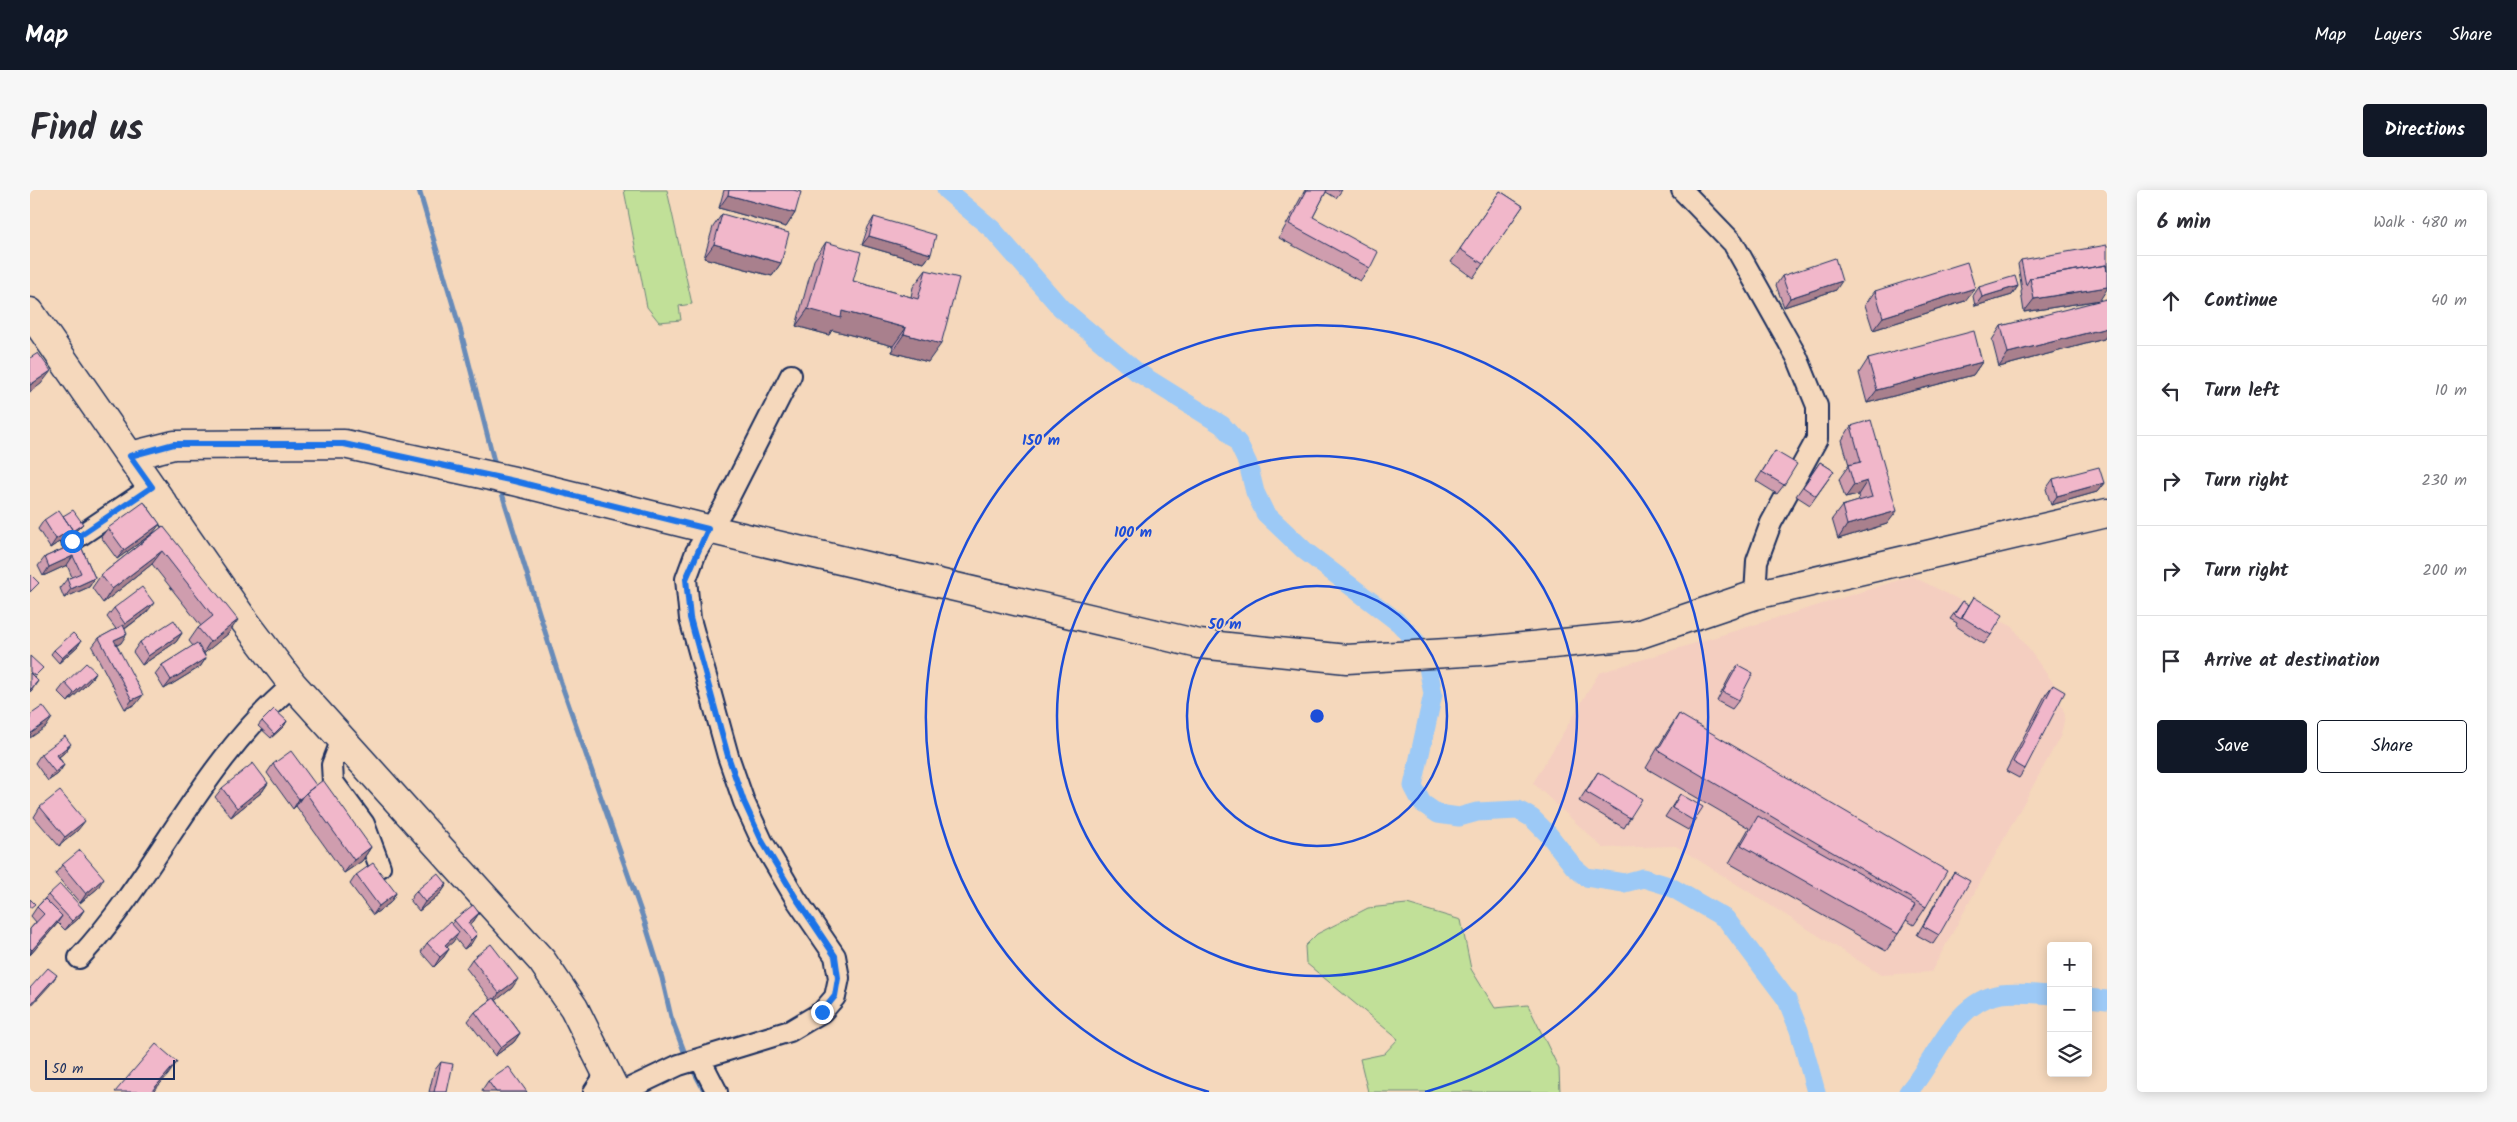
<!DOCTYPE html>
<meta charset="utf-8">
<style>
body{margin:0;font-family:Kalam,sans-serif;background:#f7f7f7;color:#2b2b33}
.controls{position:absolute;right:15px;bottom:15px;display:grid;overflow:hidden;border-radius:5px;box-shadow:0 2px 12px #0003}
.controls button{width:45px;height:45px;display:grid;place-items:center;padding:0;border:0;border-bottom:1px solid #e1e1e2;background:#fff;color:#2b2b33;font:25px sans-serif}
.scale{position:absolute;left:15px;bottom:12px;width:130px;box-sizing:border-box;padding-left:5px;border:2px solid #1b2f5e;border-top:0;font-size:14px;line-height:18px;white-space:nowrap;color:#1b2f5e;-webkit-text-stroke:4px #f5d8bc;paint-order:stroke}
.stop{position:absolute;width:15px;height:15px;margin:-11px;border:4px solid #1a73e8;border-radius:50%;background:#fff}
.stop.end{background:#1a73e8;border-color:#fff;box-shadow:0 1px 5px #0008}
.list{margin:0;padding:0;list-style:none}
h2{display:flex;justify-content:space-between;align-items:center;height:65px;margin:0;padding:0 20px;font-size:21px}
h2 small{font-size:16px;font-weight:400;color:#7c7c81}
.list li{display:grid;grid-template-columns:32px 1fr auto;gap:15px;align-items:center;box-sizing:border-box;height:90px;padding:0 20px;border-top:1px solid #e1e1e2}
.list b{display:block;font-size:19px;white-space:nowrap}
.list em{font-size:16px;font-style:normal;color:#7c7c81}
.actions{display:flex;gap:10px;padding:15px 20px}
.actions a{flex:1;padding:11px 0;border:1px solid #111827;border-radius:5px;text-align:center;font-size:18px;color:#111827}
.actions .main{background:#111827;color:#fff}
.icon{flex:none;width:28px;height:28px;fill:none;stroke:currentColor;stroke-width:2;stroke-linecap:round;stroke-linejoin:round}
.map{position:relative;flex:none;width:2077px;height:902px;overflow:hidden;border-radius:5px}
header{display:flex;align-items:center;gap:30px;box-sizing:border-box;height:70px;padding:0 25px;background:#111827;color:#fff}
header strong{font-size:24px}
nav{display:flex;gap:28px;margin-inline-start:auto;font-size:18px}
.intro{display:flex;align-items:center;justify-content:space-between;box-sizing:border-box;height:120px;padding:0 30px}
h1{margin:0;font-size:35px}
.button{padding:12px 22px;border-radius:5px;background:#111827;color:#fff;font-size:18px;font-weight:700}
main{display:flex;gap:30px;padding:0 30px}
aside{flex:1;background:#fff;border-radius:5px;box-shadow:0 2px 12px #0003}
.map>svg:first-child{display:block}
.built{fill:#f4cec0}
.green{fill:#c1e098;stroke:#6e887b}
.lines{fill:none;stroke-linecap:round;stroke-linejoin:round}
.stream{stroke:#688bb9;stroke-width:5}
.canal{stroke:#9cc9f6;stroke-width:19}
.street-casing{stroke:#1b2f5e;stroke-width:24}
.secondary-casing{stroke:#1b2f5e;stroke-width:31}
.street{stroke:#f5d8bc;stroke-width:20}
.secondary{stroke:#f5d8bc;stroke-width:28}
.wall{fill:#cf9dae;stroke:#1b2f5e}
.shaded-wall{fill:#a9808d;stroke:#1b2f5e}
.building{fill:#f1b7ca;stroke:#1b2f5e}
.route{stroke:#1a73e8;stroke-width:6}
.ring{fill:none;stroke:#1d4ed8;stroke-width:2.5}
.centre{fill:#1d4ed8;stroke:#f5d8bc;stroke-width:2.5}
.ring-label{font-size:15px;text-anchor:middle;font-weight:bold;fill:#1d4ed8;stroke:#f5d8bc;stroke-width:4;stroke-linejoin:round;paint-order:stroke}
</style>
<header>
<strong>Map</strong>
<nav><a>Map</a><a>Layers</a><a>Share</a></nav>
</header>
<div class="intro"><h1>Find us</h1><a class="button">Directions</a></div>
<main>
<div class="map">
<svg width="2077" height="902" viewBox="0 0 2077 902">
<rect width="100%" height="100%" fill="#f5d8bc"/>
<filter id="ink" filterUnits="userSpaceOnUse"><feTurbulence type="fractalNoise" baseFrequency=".02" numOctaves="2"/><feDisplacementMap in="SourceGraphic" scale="10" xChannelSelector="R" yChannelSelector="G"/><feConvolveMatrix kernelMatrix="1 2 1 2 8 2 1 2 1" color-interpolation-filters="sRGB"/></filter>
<g filter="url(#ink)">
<path class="built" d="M 1882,386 L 1983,437 L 2026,497 L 2035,526 L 2031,545 L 1901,782 L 1851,785 L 1646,656 L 1573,658 L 1503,593 L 1569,483 Z"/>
<path class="green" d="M 594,0 L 637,0 L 662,114 L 649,116 L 651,130 L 629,132 L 617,117 Z
M 1377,714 L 1431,730 L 1441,779 L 1465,818 L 1498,815 L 1529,879 L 1530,902 L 1338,902 L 1330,869 L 1354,864 L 1368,849 L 1276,773 L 1275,756 L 1287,744 L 1338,718 Z"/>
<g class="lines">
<path class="stream" d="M 389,0 L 431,142 L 466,279
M 470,297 L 531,493 L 615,733 L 632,788 L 641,827 L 657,869
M 661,876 L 675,902"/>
<path class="canal" d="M 916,0 L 962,39 L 1031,118 L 1107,182 L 1192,235 L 1208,253 L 1218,274 L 1225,302 L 1235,323 L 1275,361 L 1369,433 L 1388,454 L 1398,477 L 1403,504 L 1383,596 L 1392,613 L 1408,624 L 1429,627 L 1447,622 L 1488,620 L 1502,628 L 1519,645 L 1544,677 L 1556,687 L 1594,693 L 1613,688 L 1639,696 L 1696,729 L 1757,810 L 1769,840 L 1786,902
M 2058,808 L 2077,810
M 1878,902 C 1906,871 1923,811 1971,804 C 1987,802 2005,804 2021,805"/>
<g class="street-casing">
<path id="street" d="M 1652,0 L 1703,53 L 1767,167 L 1787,216 L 1787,249 L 1741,333 L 1727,371 L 1725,405
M 42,351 L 122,297
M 312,549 L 302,575 L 303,592 L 334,634 L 350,677
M 49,768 C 129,682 170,573 263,495
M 670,869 L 687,902
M 564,902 L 576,884
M 592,902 L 649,875 L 760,841 L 792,822 L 805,807 L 809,788 L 805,766 L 766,709 L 732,651 L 714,612 L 698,566 L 660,429 L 656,389 L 666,362 L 694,317 L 761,185"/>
</g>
<g class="secondary-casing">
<path id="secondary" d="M 0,122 L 213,429 L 263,495 L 512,771 L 544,818 L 586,902
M 100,266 L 144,255 L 314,254 L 484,291 L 678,339 L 1169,454 L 1317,469 L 1451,461 L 1604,446 L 1725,405 L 2077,323"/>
</g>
<use href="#street" class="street"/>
<use href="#secondary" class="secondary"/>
</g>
<path class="wall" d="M 694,0 L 763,0 L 765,23 L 756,37 L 689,18 Z
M 1275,0 L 1312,0 L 1306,8 L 1296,2 L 1283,27 L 1340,78 L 1330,91 L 1249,48 Z
M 1470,1 L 1493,16 L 1443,88 L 1421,72 Z
M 692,24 L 751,73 L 742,86 L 674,68 L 683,37 Z
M 844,27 L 901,64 L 894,73 L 832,55 L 838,37 Z
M 796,52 L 823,91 L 881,107 L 883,97 L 896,80 L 898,172 L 862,162 L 863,156 L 802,140 L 799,145 L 766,136 L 784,70 Z
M 1991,70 L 2070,110 L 1994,122 L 1991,102 L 1992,100 L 1988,74 Z
M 1752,86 L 1806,100 L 1754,117 L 1746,95 Z
M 1988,96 L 1982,105 L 1945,116 L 1943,106 L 1949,97 Z
M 1845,101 L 1935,111 L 1843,140 L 1835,115 Z
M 2077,112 L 2077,145 L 2074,149 L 1969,177 L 1962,150 L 1971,136 Z
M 1838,169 L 1952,172 L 1943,185 L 1837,213 L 1829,183 Z
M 1821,236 L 1857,334 L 1808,349 L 1802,329 L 1812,316 L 1829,311 L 1828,305 L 1815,308 L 1809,289 L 1819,275 L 1812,250 Z
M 1745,261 L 1754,295 L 1747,304 L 1726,291 Z
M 1790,272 L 1804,281 L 1780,315 L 1766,306 Z
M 2023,289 L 2074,293 L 2067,302 L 2021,315 L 2016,299 Z
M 33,326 L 53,334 L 49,338 L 38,347 L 37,346 L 35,348 L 20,358 L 8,339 L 14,330 Z
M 133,336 L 198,444 L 174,463 L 176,468 L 170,477 L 134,499 L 125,484 L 132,475 L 163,456 L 159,451 L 168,438 L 171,436 L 122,374 L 73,413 L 62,398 L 71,385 Z
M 78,338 L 123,343 L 87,369 L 71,347 Z
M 49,352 L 65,388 L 59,397 L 34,408 L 30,398 L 37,389 L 42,387 L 37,375 L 13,386 L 8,376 L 15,367 Z
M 1944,407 L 1961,445 L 1954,454 L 1926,436 L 1927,433 L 1920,429 L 1933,411 L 1939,415 Z
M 84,418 L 117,422 L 95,439 L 91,453 L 86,455 L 106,514 L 95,519 L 62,457 L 69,448 L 86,439 L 77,427 Z
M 152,443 L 146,452 L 112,475 L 103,462 L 110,452 Z
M 51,451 L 48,456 L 29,473 L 21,464 L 24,460 Z
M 1708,475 L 1709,510 L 1702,519 L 1687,511 L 1701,484 Z
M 66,482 L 59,492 L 38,512 L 28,502 L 35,493 Z
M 2023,495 L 1995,579 L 1989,588 L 1976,581 L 2016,504 Z
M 1649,524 L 1896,717 L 1884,735 L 1876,730 L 1868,744 L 1856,761 L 1699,673 L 1719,638 L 1616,578 L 1637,542 Z
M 232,531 L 257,531 L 254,536 L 241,548 L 228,536 Z
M 34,563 L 29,567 L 34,575 L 28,584 L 18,591 L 5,573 L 11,564 Z
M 243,574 L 286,595 L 341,657 L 332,671 L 314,683 L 266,616 L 263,619 L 237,583 Z
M 1568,582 L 1600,628 L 1594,638 L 1549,611 Z
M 238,593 L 232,602 L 201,627 L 185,607 L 192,598 Z
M 1650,604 L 1664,631 L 1658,640 L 1635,627 Z
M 10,617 L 48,640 L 29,656 L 4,627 Z
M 32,675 L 68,698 L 50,713 L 25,684 Z
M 1924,682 L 1909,745 L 1903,754 L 1887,745 L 1918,691 Z
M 326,685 L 366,703 L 360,713 L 343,725 L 320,694 Z
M 417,694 L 411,703 L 389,721 L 380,710 L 386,701 Z
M 18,705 L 54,720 L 48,729 L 35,740 L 28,733 L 0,765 L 0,739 L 6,732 L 1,726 L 7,717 Z
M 449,723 L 443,732 L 439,735 L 441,754 L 434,759 L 425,748 L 417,757 L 419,759 L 413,768 L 404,777 L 391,762 L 397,753 L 422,734 L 424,730 Z
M 442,769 L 482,798 L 466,810 L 490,843 L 484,852 L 465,866 L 438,831 L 445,822 L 461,810 L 436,778 Z
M 411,872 L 417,902 L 399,902 L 404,881 Z
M 458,891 L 497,902 L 453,902 L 452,900 Z"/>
<path class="shaded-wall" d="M 698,5 L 765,23 L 756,37 L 689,18 Z
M 839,46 L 901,64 L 894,73 L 832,55 Z
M 684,54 L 751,73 L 742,86 L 674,68 Z
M 1812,91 L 1806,100 L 1754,117 L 1760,108 Z
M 1988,96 L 1982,105 L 1945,116 L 1952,107 Z
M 2077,97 L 2077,99 L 2070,110 L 1994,122 L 2004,109 Z
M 1945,98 L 1935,111 L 1843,140 L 1853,127 Z
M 778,119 L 812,121 L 876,138 L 863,156 L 802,140 L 799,145 L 766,136 Z
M 2077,138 L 2077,145 L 2074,149 L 1969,177 L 1978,163 Z
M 874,144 L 911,154 L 898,172 L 862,162 Z
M 1952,172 L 1943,185 L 1837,213 L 1847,200 Z
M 21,181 L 11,194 L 0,202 L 0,195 Z
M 1837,291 L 1828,305 L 1815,308 L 1824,295 Z
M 2074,293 L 2067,302 L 2021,315 L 2027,306 Z
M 1867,321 L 1857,334 L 1808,349 L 1817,335 Z
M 53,334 L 49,338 L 38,347 L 41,342 Z
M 130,334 L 123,343 L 87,369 L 94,360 Z
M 42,339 L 35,348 L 20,358 L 26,349 Z
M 132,361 L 122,374 L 73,413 L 82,399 Z
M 43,366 L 37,375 L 13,386 L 19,377 Z
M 65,388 L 59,397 L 34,408 L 41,399 Z
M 124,413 L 117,422 L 89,443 L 95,434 Z
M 208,430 L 198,444 L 171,466 L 180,452 Z
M 152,443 L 146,452 L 112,475 L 118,466 Z
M 97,444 L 91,453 L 78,460 L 84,450 Z
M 51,451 L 48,456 L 29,473 L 32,468 Z
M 176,468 L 170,477 L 134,499 L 141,490 Z
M 66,482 L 59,492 L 38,512 L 44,503 Z
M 8,491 L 2,500 L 0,502 L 0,500 Z
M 113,505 L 106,514 L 95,519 L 102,510 Z
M 22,528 L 16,537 L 0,548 L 0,544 Z
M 257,531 L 254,536 L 241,548 L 244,544 Z
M 41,554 L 34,563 L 20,574 L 27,565 Z
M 34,575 L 28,584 L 18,591 L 25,582 Z
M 238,593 L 232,602 L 201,627 L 207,618 Z
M 272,607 L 266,616 L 263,619 L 269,609 Z
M 55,631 L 48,640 L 29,656 L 35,647 Z
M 341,657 L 332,671 L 314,683 L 324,670 Z
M 74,688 L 68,698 L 50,713 L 56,704 Z
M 417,694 L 411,703 L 389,721 L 395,712 Z
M 366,703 L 360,713 L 343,725 L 349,716 Z
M 54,720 L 48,729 L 35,740 L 42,731 Z
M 449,723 L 443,732 L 433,741 L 438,733 Z
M 32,726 L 26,735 L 0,765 L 2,760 Z
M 429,742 L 423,752 L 409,764 L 415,755 Z
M 447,744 L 441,754 L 434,759 L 441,750 Z
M 419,759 L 413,768 L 404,777 L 410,767 Z
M 27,785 L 20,795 L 0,817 L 0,815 Z
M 488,789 L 482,798 L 463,813 L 469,803 Z
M 490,843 L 484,852 L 465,866 L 471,857 Z
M 147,872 L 138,885 L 123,902 L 121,902 Z"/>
<path class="building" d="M 699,0 L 763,0 L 771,2 L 765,23 L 698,5 Z
M 1277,0 L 1297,0 L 1283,27 L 1348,62 L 1340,78 L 1259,34 Z
M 1470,1 L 1493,16 L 1453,74 L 1430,59 Z
M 692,24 L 759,43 L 751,73 L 684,54 Z
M 844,27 L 906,45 L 901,64 L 839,46 Z
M 796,52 L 831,62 L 823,91 L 888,109 L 896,80 L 929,88 L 911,154 L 874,144 L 876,138 L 812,121 L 811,128 L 778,119 Z
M 2077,55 L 2077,82 L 2076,75 L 2000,88 L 1996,95 L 1991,70 Z
M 1805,68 L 1812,91 L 1760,108 L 1752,86 Z
M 1937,72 L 1945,98 L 1853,127 L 1845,101 Z
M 2076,75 L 2077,82 L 2077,97 L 2004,109 L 2000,88 Z
M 1985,86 L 1988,96 L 1952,107 L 1949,97 Z
M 2076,109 L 2077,112 L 2077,138 L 1978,163 L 1971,136 Z
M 1944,141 L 1952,172 L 1847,200 L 1838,169 Z
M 8,163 L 21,181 L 0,195 L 0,168 Z
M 1841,230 L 1867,321 L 1817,335 L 1812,316 L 1842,307 L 1837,291 L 1824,295 L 1818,275 L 1831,272 L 1821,236 Z
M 1745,261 L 1767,274 L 1754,295 L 1732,282 Z
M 1790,272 L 1804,281 L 1786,306 L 1773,297 Z
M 2069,277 L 2074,293 L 2027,306 L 2023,289 Z
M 114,312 L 130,334 L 94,360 L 78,338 Z
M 29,320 L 42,339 L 26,349 L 14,330 Z
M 43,320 L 53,334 L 41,342 L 40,341 L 42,339 L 33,326 Z
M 133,336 L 208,430 L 180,452 L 168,438 L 183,426 L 132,361 L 82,399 L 71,385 Z
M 49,352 L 65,388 L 41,399 L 37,389 L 51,383 L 43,366 L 19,377 L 15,367 Z
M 1,385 L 9,393 L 0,402 L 0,386 Z
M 112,397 L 124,413 L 95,434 L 84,418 Z
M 1944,407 L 1973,425 L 1961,445 L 1932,427 Z
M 1933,411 L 1939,415 L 1931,429 L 1924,425 Z
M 144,430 L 152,443 L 118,466 L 110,452 Z
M 93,435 L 97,444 L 84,450 L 113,505 L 102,510 L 69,448 Z
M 43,443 L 51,451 L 32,468 L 24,460 Z
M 167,453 L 176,468 L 141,490 L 132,475 Z
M 0,466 L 13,478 L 5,486 L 0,482 Z
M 56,473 L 66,482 L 44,503 L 35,493 Z
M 1708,475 L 1723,483 L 1709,510 L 1693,502 Z
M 0,483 L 8,491 L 0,500 Z
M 2023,495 L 2035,502 L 1995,579 L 1983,572 Z
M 13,516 L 22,528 L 0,544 L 0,525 Z
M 244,519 L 257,531 L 244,544 L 232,531 Z
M 1649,524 L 1917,681 L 1896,717 L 1628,560 Z
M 35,546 L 41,554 L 27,565 L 34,575 L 25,582 L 11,564 Z
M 261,561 L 286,595 L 276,603 L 272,607 L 269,609 L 243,574 Z
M 223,573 L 238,593 L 207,618 L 192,598 Z
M 1568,582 L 1612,609 L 1600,628 L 1556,602 Z
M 293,590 L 341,657 L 324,670 L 276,603 Z
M 30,601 L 55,631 L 35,647 L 10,617 Z
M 1650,604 L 1673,617 L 1664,631 L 1642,618 Z
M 1728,626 L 1885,715 L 1868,744 L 1711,655 Z
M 50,660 L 74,688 L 56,704 L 32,675 Z
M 343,673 L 366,703 L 349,716 L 326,685 Z
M 1924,682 L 1940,691 L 1909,745 L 1893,736 Z
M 408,683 L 417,694 L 395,712 L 386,701 Z
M 30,694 L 54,720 L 42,731 L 18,705 Z
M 0,709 L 5,714 L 0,718 Z
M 15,709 L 32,726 L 2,760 L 0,758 L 0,739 L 14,724 L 7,717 Z
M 443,715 L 449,723 L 438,733 L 447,744 L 441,750 L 424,730 Z
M 420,732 L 429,742 L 415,755 L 419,759 L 410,767 L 397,753 Z
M 461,754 L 488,789 L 469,803 L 442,769 Z
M 18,778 L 27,785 L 0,815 L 0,798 Z
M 464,808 L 490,843 L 471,857 L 445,822 Z
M 126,854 L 147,872 L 121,902 L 85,902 Z
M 411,872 L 423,874 L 417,902 L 404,902 Z
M 479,877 L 497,902 L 466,902 L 458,891 Z"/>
</g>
<g class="lines" filter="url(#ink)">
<path class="route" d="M 42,351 L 122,297 L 100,266 L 144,254 L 314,254 L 484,291 L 678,339 L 656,389 L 660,428 L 698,566 L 714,612 L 732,651 L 766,708 L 805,766 L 808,788 L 805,806 L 792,822"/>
</g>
<g class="ring">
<circle cx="1287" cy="526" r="130"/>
<circle cx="1287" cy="526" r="260"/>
<path d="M1179 902A391 391 0 1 1 1395 902"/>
</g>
<circle cx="1287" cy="526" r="8" class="centre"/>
<g class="ring-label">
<text x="1011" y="255">150 m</text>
<text x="1103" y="347">100 m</text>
<text x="1195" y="439">50 m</text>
</g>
</svg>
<div class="controls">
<button>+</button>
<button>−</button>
<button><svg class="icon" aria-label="layers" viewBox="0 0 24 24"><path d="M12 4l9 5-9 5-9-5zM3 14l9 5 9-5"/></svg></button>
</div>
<div class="scale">50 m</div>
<div class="stop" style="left:42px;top:351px"></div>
<div class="stop end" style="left:792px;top:822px"></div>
</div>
<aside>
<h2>6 min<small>Walk · 480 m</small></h2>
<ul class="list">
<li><svg class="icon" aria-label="ahead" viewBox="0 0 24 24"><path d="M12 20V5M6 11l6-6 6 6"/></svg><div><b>Continue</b></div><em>40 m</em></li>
<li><svg class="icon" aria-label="left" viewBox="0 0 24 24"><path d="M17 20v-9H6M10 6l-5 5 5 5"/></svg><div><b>Turn left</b></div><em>10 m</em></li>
<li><svg class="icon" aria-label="right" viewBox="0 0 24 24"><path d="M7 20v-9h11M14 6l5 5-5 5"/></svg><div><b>Turn right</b></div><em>230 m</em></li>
<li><svg class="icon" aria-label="right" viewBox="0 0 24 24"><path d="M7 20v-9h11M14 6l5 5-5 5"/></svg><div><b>Turn right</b></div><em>200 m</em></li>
<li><svg class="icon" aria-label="arrive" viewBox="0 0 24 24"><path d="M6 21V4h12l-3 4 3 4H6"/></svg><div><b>Arrive at destination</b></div></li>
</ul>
<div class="actions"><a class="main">Save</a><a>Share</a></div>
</aside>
</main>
